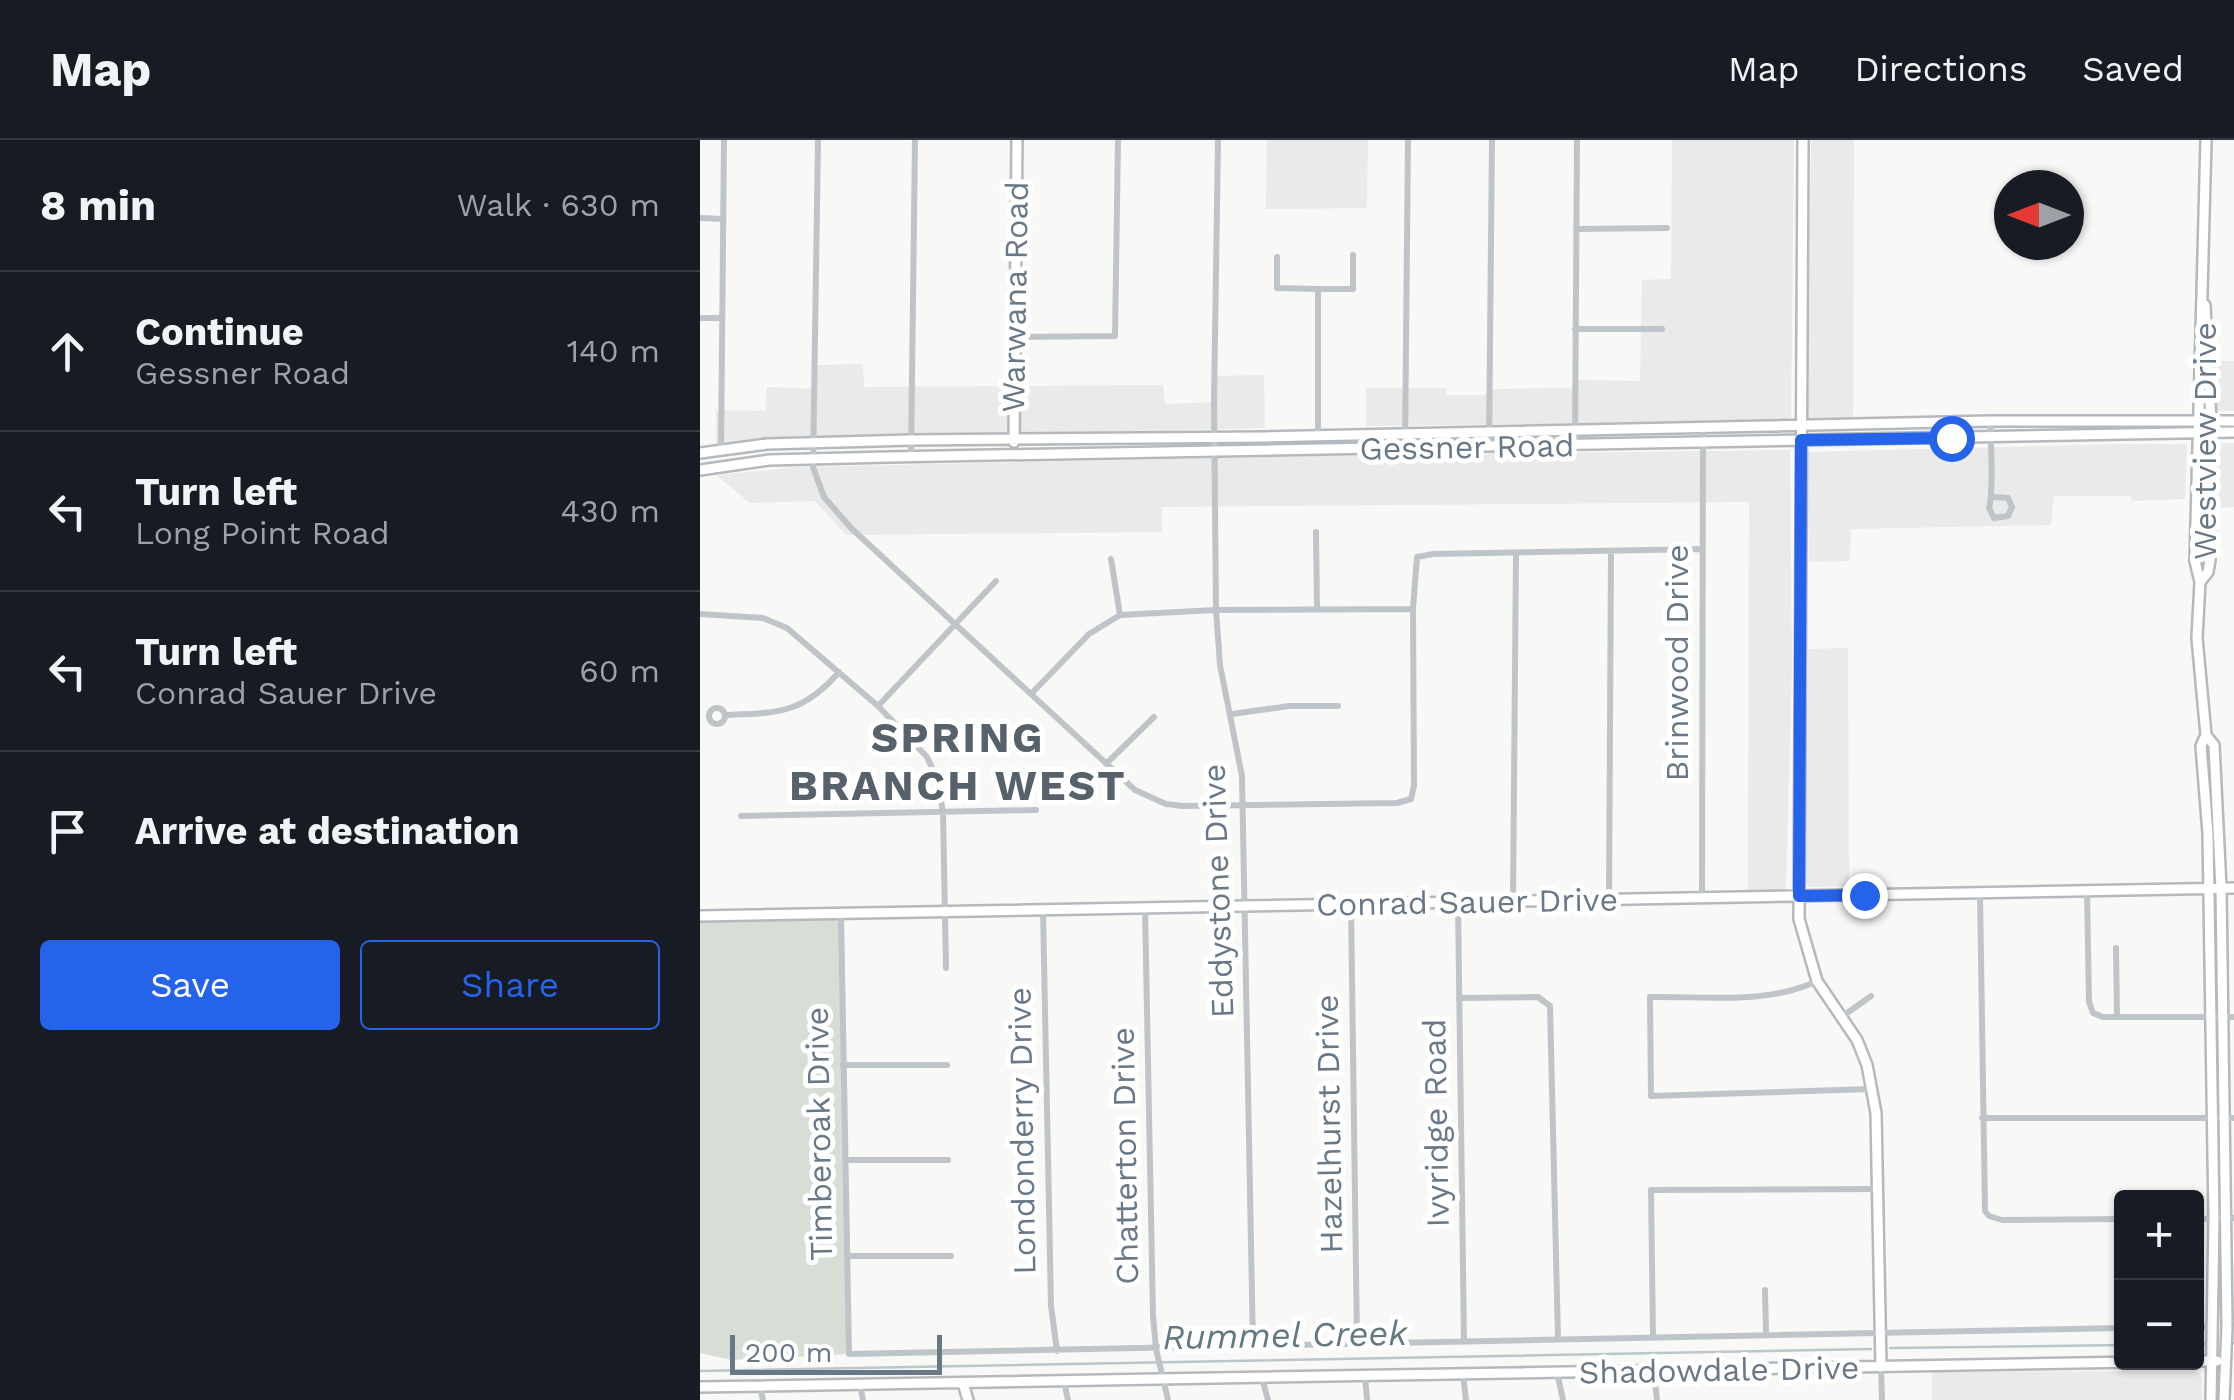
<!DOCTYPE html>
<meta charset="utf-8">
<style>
body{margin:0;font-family:"Work Sans",sans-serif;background:#20242c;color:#f1f3f6}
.controls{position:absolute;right:30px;bottom:30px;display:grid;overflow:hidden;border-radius:10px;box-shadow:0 2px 8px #0004}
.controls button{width:90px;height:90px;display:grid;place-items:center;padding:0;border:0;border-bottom:2px solid #363941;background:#171b24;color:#f1f3f6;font:50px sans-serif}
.compass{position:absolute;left:1294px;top:30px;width:90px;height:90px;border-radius:50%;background:#171b24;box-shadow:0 2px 8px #0004;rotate:270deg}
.scale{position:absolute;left:30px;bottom:25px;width:212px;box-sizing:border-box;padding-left:10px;border:5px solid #697886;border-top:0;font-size:28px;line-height:35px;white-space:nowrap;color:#697886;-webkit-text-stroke:8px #fff;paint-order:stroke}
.stop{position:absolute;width:30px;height:30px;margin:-22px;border:8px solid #2563eb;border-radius:50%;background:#fff}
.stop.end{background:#2563eb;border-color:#fff;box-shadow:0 2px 10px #0008}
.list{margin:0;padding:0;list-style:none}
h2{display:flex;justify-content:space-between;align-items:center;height:130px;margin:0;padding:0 40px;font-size:42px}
h2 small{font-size:32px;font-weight:400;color:#9ea1a6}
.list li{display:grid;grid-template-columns:65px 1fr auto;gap:30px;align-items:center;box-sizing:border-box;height:160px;padding:0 40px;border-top:2px solid #363941}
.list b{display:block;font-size:38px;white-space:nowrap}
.list p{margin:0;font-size:32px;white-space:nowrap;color:#9ea1a6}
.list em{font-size:32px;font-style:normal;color:#9ea1a6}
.actions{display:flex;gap:20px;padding:30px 40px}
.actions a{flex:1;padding:22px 0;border:2px solid #2563eb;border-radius:10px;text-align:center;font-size:35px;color:#2563eb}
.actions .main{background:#2563eb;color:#fff}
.icon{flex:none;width:55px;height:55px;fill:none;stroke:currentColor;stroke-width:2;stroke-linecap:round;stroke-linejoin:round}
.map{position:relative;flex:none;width:1534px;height:1260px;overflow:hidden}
header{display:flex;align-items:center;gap:60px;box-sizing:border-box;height:140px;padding:0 50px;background:#171b24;border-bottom:2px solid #363941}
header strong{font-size:48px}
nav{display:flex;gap:55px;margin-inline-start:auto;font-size:35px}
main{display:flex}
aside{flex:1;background:#171b24}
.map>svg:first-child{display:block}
.built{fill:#e9eae9}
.green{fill:#d8ddd5}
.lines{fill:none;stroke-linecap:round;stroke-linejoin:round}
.stream{stroke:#bbc5ca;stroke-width:2.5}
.secondary-casing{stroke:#b4b9be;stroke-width:14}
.street{stroke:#bfc4c8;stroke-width:6}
.secondary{stroke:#fff;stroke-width:9}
.route{stroke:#2563eb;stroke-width:12}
.labels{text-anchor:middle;stroke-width:10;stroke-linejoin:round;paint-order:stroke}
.street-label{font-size:32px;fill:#697886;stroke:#fff}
.water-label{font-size:35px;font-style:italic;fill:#647881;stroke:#fff}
.district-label{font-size:42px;font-weight:bold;letter-spacing:2.5px;fill:#56616b;stroke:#fff}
</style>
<header>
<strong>Map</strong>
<nav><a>Map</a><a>Directions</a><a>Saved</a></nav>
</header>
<main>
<aside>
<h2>8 min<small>Walk · 630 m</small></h2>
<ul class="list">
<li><svg class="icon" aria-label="ahead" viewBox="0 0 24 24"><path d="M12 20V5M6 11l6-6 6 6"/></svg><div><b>Continue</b><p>Gessner Road</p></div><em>140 m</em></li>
<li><svg class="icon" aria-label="left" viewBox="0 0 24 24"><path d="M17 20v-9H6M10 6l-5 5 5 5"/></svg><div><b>Turn left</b><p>Long Point Road</p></div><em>430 m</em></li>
<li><svg class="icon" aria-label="left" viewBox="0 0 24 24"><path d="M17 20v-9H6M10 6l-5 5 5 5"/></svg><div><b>Turn left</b><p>Conrad Sauer Drive</p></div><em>60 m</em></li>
<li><svg class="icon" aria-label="arrive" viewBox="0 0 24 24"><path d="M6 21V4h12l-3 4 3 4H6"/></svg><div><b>Arrive at destination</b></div></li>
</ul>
<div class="actions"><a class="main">Save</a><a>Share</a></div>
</aside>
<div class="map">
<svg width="1534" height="1260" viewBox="0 0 1534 1260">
<rect width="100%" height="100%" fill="#f8f9f6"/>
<path class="built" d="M 567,0 L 668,0 L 667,68 L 566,69 Z
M 972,0 L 1094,0 L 1091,281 L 666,286 L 666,248 L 746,248 L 747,255 L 784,255 L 794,249 L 871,248 L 878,240 L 940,241 L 942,140 L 971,139 Z
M 1111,0 L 1154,0 L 1153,281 L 1108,281 Z
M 1516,221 L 1534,221 L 1534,271 L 1517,271 Z
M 163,224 L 164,247 L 463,245 L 465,264 L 514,262 L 514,236 L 564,235 L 565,288 L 95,299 L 16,304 L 16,270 L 65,271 L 67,247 L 114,249 L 115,225 Z
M 1518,303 L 1534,303 L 1534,367 L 1519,368 Z
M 1419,304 L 1487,304 L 1485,359 L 1432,361 L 1431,356 L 1354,356 L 1351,385 L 1151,389 L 1150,421 L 1109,422 L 1107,312 Z
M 1090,310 L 1092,524 L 1086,750 L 1048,750 L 1049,362 L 462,367 L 462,392 L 146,395 L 115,361 L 50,363 L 16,335 L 96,327 L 665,315 Z
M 1148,508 L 1149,746 L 1108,747 L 1105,741 L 1108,509 Z
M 1496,1231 L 1502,1236 L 1502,1260 L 1232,1260 L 1232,1232 Z"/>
<path class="green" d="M 141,772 L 149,1214 L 32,1220 L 0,1213 L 0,776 Z"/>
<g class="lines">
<path class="stream" d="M 1532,1203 L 1534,1203
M 1496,1204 L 1504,1204
M 1190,1208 L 1422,1205
M 0,1231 L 1171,1209"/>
<g class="secondary-casing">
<path id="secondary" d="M 1103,0 L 1099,779 L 1117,841 L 1157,900 L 1167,925 L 1176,973 L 1181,1227
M 1506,0 L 1495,421 L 1500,442 L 1497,498 L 1506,595 L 1501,606 L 1508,693 L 1514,1078 L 1511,1260
M 314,302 L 317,0
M 0,313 L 67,304 L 211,300 L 564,297 L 1290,281 L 1534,281
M 0,330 L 69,320 L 189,317 L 1534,292
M 1500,442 L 1508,432 L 1510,420 L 1511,281 L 1505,165
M 1506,595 L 1514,605 L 1521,748 L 1527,1186 L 1524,1260
M 0,776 L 1534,748
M 1496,1221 L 1517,1221
M 263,1243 L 268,1260
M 0,1247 L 1438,1222"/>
</g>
<path class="street" d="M 118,0 L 113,327 L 124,357 L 151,388 L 435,650 L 466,664 L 483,666 L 697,663 L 711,659 L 714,646 L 713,469 L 717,417 L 733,414 L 1002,409
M 518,0 L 514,262 L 516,470 L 520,525 L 542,636 L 553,1207
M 0,78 L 23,79
M 876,89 L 967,88
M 577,117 L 577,148 L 618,149 L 618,295
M 618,149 L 653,149 L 653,115
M 0,178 L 22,178
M 875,189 L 962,189
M 315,197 L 415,196 L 418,0
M 1290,281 C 1291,305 1294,350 1289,368 L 1294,378 L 1308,376 L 1312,367 L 1308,358 L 1294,357
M 875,304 L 877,0
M 789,307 L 792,0
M 705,308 L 708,0
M 21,310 L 24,0
M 211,316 L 215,0
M 616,392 L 617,469
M 411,419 L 420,475
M 0,474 L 63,478 L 87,488 L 178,566 L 227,617 L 236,636 L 243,672 L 246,828
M 331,554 L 389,494 L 420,475 L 516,470 L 713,469
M 178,566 L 296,441
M9 576a8 8 0 1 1 16 0a8 8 0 1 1-16 0Z
M 532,574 L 589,566 L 638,566
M 25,575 C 77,573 103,574 139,532
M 406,624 L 454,577
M 41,676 L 336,670
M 1387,751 L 1389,862 L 1393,873 L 1403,877 L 1534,877
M 1280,753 L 1285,1071 L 1289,1076 L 1302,1080 L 1422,1079
M 1002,758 L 1003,288
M 909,760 L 911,412
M 813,762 L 816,413
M 758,763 L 764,1202
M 651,764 L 657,1203
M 445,768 L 453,1176 L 456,1209 L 468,1260
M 343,770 L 351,1166 L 357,1211
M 141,774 L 149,1214 L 1422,1188
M 1416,808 L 1417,877
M 1117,841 C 1067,865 1004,856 950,857 L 951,956 L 1171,949
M 759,858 L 838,857 L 850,866 L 858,1199
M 1143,876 L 1171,856
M 143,925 L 247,925
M 1282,978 L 1534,978
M 145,1020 L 248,1020
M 1496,1079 L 1534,1078
M 147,1116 L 251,1116
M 1065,1150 L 1066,1193
M 1496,1187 L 1512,1186
M 953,1196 L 951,1050 L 1177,1049
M 1181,1227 L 1182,1260
M 954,1231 L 957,1260
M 857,1232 L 863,1260
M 763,1234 L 766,1260
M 665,1236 L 667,1260
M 562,1238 L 568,1260
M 364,1241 L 368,1260
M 160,1245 L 163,1260
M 60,1246 L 63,1260"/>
<use href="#secondary" class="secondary"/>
</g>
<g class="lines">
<path class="route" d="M 1164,755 L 1099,756 L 1101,300 L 1251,298"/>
</g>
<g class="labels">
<g class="street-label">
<text transform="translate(315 157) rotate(-89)" y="11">Warwana Road</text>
<text transform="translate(1505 301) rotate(-90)" y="11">Westview Drive</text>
<text transform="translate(767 307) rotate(-1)" y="11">Gessner Road</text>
<text transform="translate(977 523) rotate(-90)" y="11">Brinwood Drive</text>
<text transform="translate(518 751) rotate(-92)" y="11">Eddystone Drive</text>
<text transform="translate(767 762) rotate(-1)" y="11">Conrad Sauer Drive</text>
<text transform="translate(736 983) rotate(-91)" y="11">Ivyridge Road</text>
<text transform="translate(629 984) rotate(-91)" y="11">Hazelhurst Drive</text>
<text transform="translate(322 991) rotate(-91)" y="11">Londonderry Drive</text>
<text transform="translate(119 994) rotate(-91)" y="11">Timberoak Drive</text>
<text transform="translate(425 1016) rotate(-91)" y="11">Chatterton Drive</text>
<text transform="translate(1019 1230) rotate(-1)" y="11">Shadowdale Drive</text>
</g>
<g class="water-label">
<text transform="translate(585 1195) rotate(-1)" y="12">Rummel Creek</text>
</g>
<g class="district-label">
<text x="258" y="612">SPRING<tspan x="258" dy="48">BRANCH WEST</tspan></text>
</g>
</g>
</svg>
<div class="controls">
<button>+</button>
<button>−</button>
</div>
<svg class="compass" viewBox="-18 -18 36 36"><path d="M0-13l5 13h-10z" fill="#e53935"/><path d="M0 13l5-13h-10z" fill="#9ea1a6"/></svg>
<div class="scale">200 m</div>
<div class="stop" style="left:1251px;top:298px"></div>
<div class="stop end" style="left:1164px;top:755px"></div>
</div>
</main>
